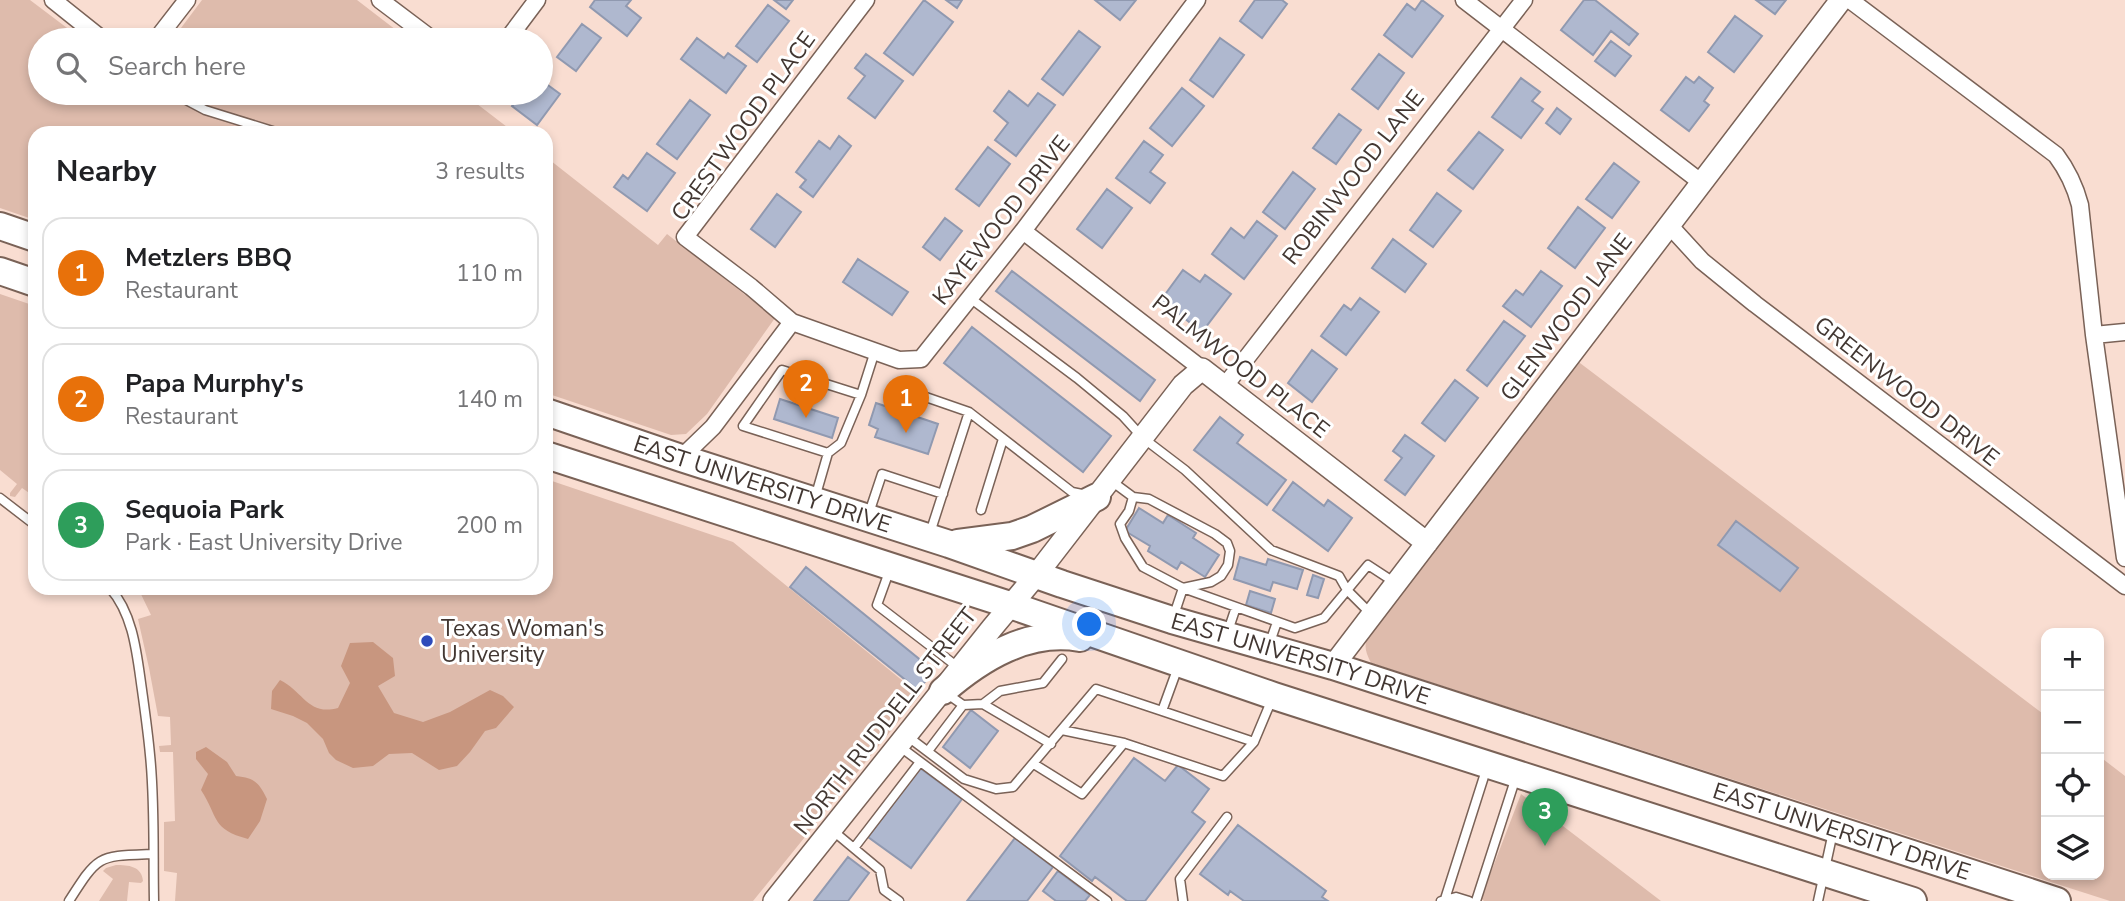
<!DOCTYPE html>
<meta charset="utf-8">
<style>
body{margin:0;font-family:"Nunito Sans",sans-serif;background:#f6f6f6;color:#202124}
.controls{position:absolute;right:21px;bottom:21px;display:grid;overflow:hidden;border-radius:14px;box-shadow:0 4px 10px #0003}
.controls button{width:63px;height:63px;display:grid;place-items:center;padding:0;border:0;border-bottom:2px solid #e0e0e0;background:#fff;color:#202124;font:35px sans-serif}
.you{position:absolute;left:1090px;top:625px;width:24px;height:24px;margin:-18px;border:5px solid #fff;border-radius:50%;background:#1a73e8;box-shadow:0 0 0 10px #1a73e833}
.badge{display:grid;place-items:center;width:46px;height:46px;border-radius:50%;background:#b45309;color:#fff;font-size:23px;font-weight:700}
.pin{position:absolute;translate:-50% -58px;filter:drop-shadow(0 2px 4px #0008)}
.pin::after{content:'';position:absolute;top:37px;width:24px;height:21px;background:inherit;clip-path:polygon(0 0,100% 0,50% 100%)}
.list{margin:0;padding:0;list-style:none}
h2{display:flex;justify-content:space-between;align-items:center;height:91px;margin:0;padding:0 28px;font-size:30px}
h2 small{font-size:23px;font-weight:400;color:#757577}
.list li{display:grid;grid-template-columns:46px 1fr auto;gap:21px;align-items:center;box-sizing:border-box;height:112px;margin:0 14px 14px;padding:0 14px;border:2px solid #e0e0e0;border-radius:21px}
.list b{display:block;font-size:26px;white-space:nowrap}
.list p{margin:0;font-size:23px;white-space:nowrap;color:#757577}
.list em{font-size:23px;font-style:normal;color:#757577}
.icon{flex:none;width:38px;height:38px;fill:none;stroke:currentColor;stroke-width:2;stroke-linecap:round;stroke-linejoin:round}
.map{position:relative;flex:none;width:2125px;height:901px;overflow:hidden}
.search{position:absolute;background:#fff;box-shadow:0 4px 10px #0003;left:28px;top:28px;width:525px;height:77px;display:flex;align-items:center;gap:18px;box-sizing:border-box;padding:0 24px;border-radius:38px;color:#757577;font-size:26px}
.panel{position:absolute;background:#fff;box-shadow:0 4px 10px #0003;left:28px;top:126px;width:525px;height:469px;border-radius:21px}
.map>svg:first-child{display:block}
.green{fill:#debbac}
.water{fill:#c8967f}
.building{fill:#afb8cf;stroke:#9099b0;stroke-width:2}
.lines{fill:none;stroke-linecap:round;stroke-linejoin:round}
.service-casing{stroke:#7a6257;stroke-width:11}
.minor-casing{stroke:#7a6257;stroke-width:19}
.tertiary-casing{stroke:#7a6257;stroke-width:24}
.primary-casing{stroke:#7a6257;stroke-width:30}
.service{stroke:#fff;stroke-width:8}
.minor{stroke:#fff;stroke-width:16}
.tertiary{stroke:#fff;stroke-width:21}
.primary{stroke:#fff;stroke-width:26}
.poi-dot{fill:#2e4bbb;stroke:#fff;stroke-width:2.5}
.labels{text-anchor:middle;stroke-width:6;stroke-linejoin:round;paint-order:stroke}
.street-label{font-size:23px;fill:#423732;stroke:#fff}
.poi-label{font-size:23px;fill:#423732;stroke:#fff;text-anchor:start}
</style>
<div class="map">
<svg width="2125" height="901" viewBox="0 0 2125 901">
<rect width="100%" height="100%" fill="#f9ddd1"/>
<path class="green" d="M 0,0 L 30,0 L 83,40 L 40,40 L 40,93 L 470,93 L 468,97 L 515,133 L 35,133 L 35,220 L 0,208 Z
M 202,0 L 357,0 L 409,40 L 172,40 Z
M 546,157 L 658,245 L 667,234 L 775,318 L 707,414 L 686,434 L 671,435 L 546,393 Z
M 0,294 L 35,306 L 35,497 L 22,488 L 15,497 L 10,496 L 10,493 L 17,484 L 0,470 Z
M 1576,360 L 2046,716 L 2046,875 L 2099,875 L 2099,756 L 2125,776 L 2125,901 L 2110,901 L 1371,663 C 1365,651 1363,644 1370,632 Z
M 546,479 L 733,542 L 920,695 L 753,901 L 175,901 L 177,873 L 164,871 L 164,822 L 175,821 L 173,752 L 160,752 L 159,746 L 171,745 L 170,717 L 158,716 L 149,668 L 138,619 L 151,615 L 138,588 L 546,588 Z
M 1521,794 L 1661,901 L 1484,901 L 1481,898 Z
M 116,865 C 128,865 142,866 143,881 L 141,883 L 129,882 L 127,901 L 99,901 L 113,879 L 103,871 L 106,868 Z"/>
<path class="water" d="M 373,642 L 393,658 L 395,676 L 378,686 L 394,713 L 423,722 L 450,712 L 490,690 L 503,696 L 514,707 L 496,728 L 485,731 L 470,752 L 457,766 L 439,770 L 412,753 L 389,754 L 373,766 L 353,768 L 336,760 L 329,753 L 323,739 L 307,723 L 293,716 L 271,709 L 272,691 L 280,680 C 304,692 308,716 338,708 L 350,683 L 341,666 L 350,643 Z
M 206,747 L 227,762 L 236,776 C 255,778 259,783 267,799 L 260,821 L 248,839 C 211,829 219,818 201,790 L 208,774 L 196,759 L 196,752 Z"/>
<path class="building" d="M 595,0 L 631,0 L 626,6 L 641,18 L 627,36 L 590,7 Z
M 774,0 L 793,0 L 786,9 Z
M 924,0 L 953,22 L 913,75 L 884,53 Z
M 946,0 L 962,0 L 957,8 Z
M 1095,0 L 1136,0 L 1120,20 Z
M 1255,0 L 1282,0 L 1287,4 L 1262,38 L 1240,21 Z
M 1422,0 L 1443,16 L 1412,57 L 1384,35 L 1407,4 L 1415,10 Z
M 1584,0 L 1595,0 L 1638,34 L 1629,45 L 1611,31 L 1593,55 L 1561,30 Z
M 1756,0 L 1786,0 L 1775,14 Z
M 768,5 L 789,21 L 757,62 L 736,46 Z
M 1735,16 L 1762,36 L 1734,72 L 1708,52 Z
M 582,24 L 601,38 L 576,71 L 557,57 Z
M 1079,31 L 1100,47 L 1063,95 L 1042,79 Z
M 697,38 L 724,58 L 728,53 L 746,66 L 726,93 L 681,59 Z
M 1220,38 L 1244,55 L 1213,97 L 1190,80 Z
M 1611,41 L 1631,56 L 1615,76 L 1595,61 Z
M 866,54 L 903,81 L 875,118 L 848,98 L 865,76 L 855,68 Z
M 1379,54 L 1404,73 L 1378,109 L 1352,89 Z
M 1686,77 L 1694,83 L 1699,77 L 1713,88 L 1704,101 L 1709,105 L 1689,131 L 1661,110 Z
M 1521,78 L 1540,92 L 1532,101 L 1543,109 L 1521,138 L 1492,117 Z
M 541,80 L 560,94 L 537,125 L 512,106 L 523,93 L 541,93 Z
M 1182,88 L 1204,106 L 1172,146 L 1150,128 Z
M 1009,91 L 1028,106 L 1038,93 L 1055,105 L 1016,156 L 995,140 L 1008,123 L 994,111 Z
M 690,100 L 710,115 L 677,159 L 657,144 Z
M 1557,108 L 1571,119 L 1560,134 L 1546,123 Z
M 1339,114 L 1361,130 L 1336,164 L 1313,148 Z
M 1479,132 L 1503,150 L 1473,189 L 1448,170 Z
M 839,136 L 851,146 L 813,197 L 800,187 L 806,180 L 796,172 L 819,141 L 830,149 Z
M 1144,141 L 1163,155 L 1150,172 L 1165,183 L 1150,203 L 1116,178 Z
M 988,147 L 1010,164 L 979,206 L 956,189 Z
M 647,153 L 675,173 L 647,211 L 614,187 L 623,175 L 628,179 Z
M 1614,163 L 1639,182 L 1612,218 L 1586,199 Z
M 1293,172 L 1315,189 L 1285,229 L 1263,212 Z
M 1107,189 L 1132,208 L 1102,248 L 1077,229 Z
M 1437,193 L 1461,211 L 1433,247 L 1410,230 Z
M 777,194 L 801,212 L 775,247 L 751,229 Z
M 1578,207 L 1605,228 L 1575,268 L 1548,248 Z
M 945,218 L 962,231 L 940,260 L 923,247 Z
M 1257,221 L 1277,236 L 1244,279 L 1212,254 L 1231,228 L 1244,238 Z
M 1393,239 L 1426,264 L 1405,292 L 1372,268 Z
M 858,259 L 908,292 L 892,315 L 843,282 Z
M 1183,270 L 1200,282 L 1205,275 L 1231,294 L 1202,332 L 1161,300 Z
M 1012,271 L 1155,380 L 1140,401 L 996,291 Z
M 1541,271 L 1562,286 L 1531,327 L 1503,306 L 1516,290 L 1523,295 Z
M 1360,298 L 1379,312 L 1346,355 L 1321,336 L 1344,305 L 1351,310 Z
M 1504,321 L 1525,336 L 1487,386 L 1467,370 Z
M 972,327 L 1111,436 L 1083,472 L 944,363 Z
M 1312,350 L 1337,369 L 1312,402 L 1288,383 Z
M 1455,380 L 1478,398 L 1445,441 L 1422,423 Z
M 780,399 L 838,418 L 832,438 L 774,419 Z
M 876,403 L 938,424 L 928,454 L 875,437 L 878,429 L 869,425 Z
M 1220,417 L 1243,435 L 1237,443 L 1286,480 L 1267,505 L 1194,450 Z
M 1405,435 L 1434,456 L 1405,495 L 1385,480 L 1402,458 L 1393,451 Z
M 1293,482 L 1324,506 L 1328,500 L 1352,518 L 1328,551 L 1273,510 Z
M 1139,508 L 1163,523 L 1168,515 L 1196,533 L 1193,538 L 1219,555 L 1205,577 L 1181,562 L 1177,569 L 1148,551 L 1150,546 L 1125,531 Z
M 1736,521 L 1798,568 L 1780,591 L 1718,545 Z
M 1240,557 L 1266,565 L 1268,559 L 1303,570 L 1297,589 L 1273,582 L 1270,591 L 1234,579 Z
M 806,567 L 934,671 L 918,690 L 790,587 Z
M 1313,575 L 1324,579 L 1318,598 L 1307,595 Z
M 1250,591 L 1275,599 L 1271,613 L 1246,605 Z
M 971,710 L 998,731 L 970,768 L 943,747 Z
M 1134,758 L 1165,781 L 1178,765 L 1209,789 L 1192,812 L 1205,822 L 1145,901 L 1127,901 L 1095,877 L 1092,881 L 1060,856 Z
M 920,768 L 962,799 L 911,868 L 868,837 Z
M 1238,825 L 1326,891 L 1322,897 L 1328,901 L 1244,901 L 1230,891 L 1228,895 L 1200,874 Z
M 1015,838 L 1053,867 L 1027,901 L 967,901 Z
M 848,857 L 869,873 L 848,901 L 814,901 Z
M 1058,871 L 1090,895 L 1085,901 L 1056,901 L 1043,891 Z"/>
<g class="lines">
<g class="service-casing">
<path id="service" d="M 173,93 L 205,110 L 279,133
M 970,298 L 1077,378 L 1123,416 L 1143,438 L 1185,470 L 1271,550 L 1339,576 L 1347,590 L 1372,615
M 894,386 L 969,412 L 1072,492 L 1087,495
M 828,453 L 841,443 L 861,395
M 1110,480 L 1133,497 L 1129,511 L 1120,524 L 1125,538 L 1143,567 L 1183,588 L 1211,582 L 1221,576 L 1228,565 L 1230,551 L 1227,543 L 1215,534 L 1149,499 L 1133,497
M 0,498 L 35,525
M 815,498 L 828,453 L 743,426 L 782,370 L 861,395 L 875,351
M 981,510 L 1003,439
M 869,513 L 882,474 L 943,494
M 930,533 L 969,412
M 890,569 L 877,605 L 959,668
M 110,588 C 134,615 137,656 142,690 C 145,712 148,733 150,755 C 155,803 153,853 154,901
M 1173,618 L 1183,588 L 1295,628 L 1324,618 L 1368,565 L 1394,582
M 1228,631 L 1236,607
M 1269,645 L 1277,622
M 946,693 L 963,705 L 983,704
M 907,736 L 964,779 L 996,789 L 1013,787 L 1096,689 L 1162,711 L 1178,667
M 1254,742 L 1272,699
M 1124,743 L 1223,776 L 1254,742 L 1162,711
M 1051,744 L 983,704 L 1000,691 L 1043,683 L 1062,659
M 899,746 L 1107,901
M 928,751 L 963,705
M 1034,764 L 1082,794 L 1124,743 L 1062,730
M 832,830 L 880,870 L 884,890 L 899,901
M 854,848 L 920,762
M 1445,899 L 1487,767
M 69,901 C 99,854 98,856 153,854
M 1183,901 L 1180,879 L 1227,817
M 1441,901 L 1456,897 L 1469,901
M 1476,901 L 1516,777
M 1818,901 L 1833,832"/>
</g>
<g class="minor-casing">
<path id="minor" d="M 53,0 L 103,40
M 380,0 L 433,40
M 866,0 L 685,237 L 751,287 L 792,322 L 899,360 L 921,359 L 1023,231 L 1197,0
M 1464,0 L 1702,183
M 1850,0 L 2056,155 C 2068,171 2075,186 2080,205 L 2094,335 L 2125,558
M 156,40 L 187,0
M 507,40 L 537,0
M 1669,225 L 1702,261 L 1755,304 L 2125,586
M 1023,231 L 1202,369
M 2094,335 L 2125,332
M 1224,387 L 1524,0
M 681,458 L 713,427 L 792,322"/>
</g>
<g class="tertiary-casing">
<path id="tertiary" d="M 1333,666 L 1841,0
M 774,901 L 992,628 L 1037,574 L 1183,385 L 1202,369 L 1427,543"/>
</g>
<g class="primary-casing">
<g id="primary">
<path d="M 0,226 L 35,238"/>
<path d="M 0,271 L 35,283"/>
<path id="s1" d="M 546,412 L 681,458 L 949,544 L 1062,584 L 1172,620 L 1333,666 L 2057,901"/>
<path d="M 546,455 L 1010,605 L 1274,696 L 1913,901"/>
<path d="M 958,543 L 1012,536 L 1032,529 L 1097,497"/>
<path d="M 943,691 C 981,658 1028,629 1080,638"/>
</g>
</g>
<use href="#service" class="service"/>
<use href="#minor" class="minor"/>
<use href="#tertiary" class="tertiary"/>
<use href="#primary" class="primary"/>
</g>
<circle class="poi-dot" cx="427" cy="641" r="7"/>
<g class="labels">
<g class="street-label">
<text transform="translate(743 126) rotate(-54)" y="8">CRESTWOOD PLACE</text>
<text transform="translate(1353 177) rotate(-52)" y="8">ROBINWOOD LANE</text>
<text transform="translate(1001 220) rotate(-52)" y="8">KAYEWOOD DRIVE</text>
<text transform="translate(1566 317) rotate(-53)" y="8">GLENWOOD LANE</text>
<text transform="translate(1241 366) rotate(38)" y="8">PALMWOOD PLACE</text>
<text transform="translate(1907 391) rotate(38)" y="8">GREENWOOD DRIVE</text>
<text dy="8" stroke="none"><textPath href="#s1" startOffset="228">EAST UNIVERSITY DRIVE</textPath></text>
<text dy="8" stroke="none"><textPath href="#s1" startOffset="794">EAST UNIVERSITY DRIVE</textPath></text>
<text transform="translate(885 721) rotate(-52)" y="8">NORTH RUDDELL STREET</text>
<text dy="8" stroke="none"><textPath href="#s1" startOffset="1362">EAST UNIVERSITY DRIVE</textPath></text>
</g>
<g class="poi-label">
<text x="441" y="636">Texas Woman's<tspan x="441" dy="26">University</tspan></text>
</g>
</g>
</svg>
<div class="controls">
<button>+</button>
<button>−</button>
<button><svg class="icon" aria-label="locate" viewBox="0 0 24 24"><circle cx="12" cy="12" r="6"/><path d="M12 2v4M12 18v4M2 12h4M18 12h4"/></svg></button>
<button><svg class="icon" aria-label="layers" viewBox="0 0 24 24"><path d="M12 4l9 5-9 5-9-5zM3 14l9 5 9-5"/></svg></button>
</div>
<div class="you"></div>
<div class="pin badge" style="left:906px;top:433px;background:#e8710a">1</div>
<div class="pin badge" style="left:806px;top:418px;background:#e8710a">2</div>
<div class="pin badge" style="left:1545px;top:846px;background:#2e9e5b">3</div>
<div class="search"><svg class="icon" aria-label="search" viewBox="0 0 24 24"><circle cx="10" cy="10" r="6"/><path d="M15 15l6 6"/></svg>Search here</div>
<section class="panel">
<h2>Nearby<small>3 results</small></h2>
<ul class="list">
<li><span class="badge" style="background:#e8710a">1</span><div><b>Metzlers BBQ</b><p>Restaurant</p></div><em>110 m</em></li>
<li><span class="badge" style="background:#e8710a">2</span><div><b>Papa Murphy's</b><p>Restaurant</p></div><em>140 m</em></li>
<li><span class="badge" style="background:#2e9e5b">3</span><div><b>Sequoia Park</b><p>Park · East University Drive</p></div><em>200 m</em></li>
</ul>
</section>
</div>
